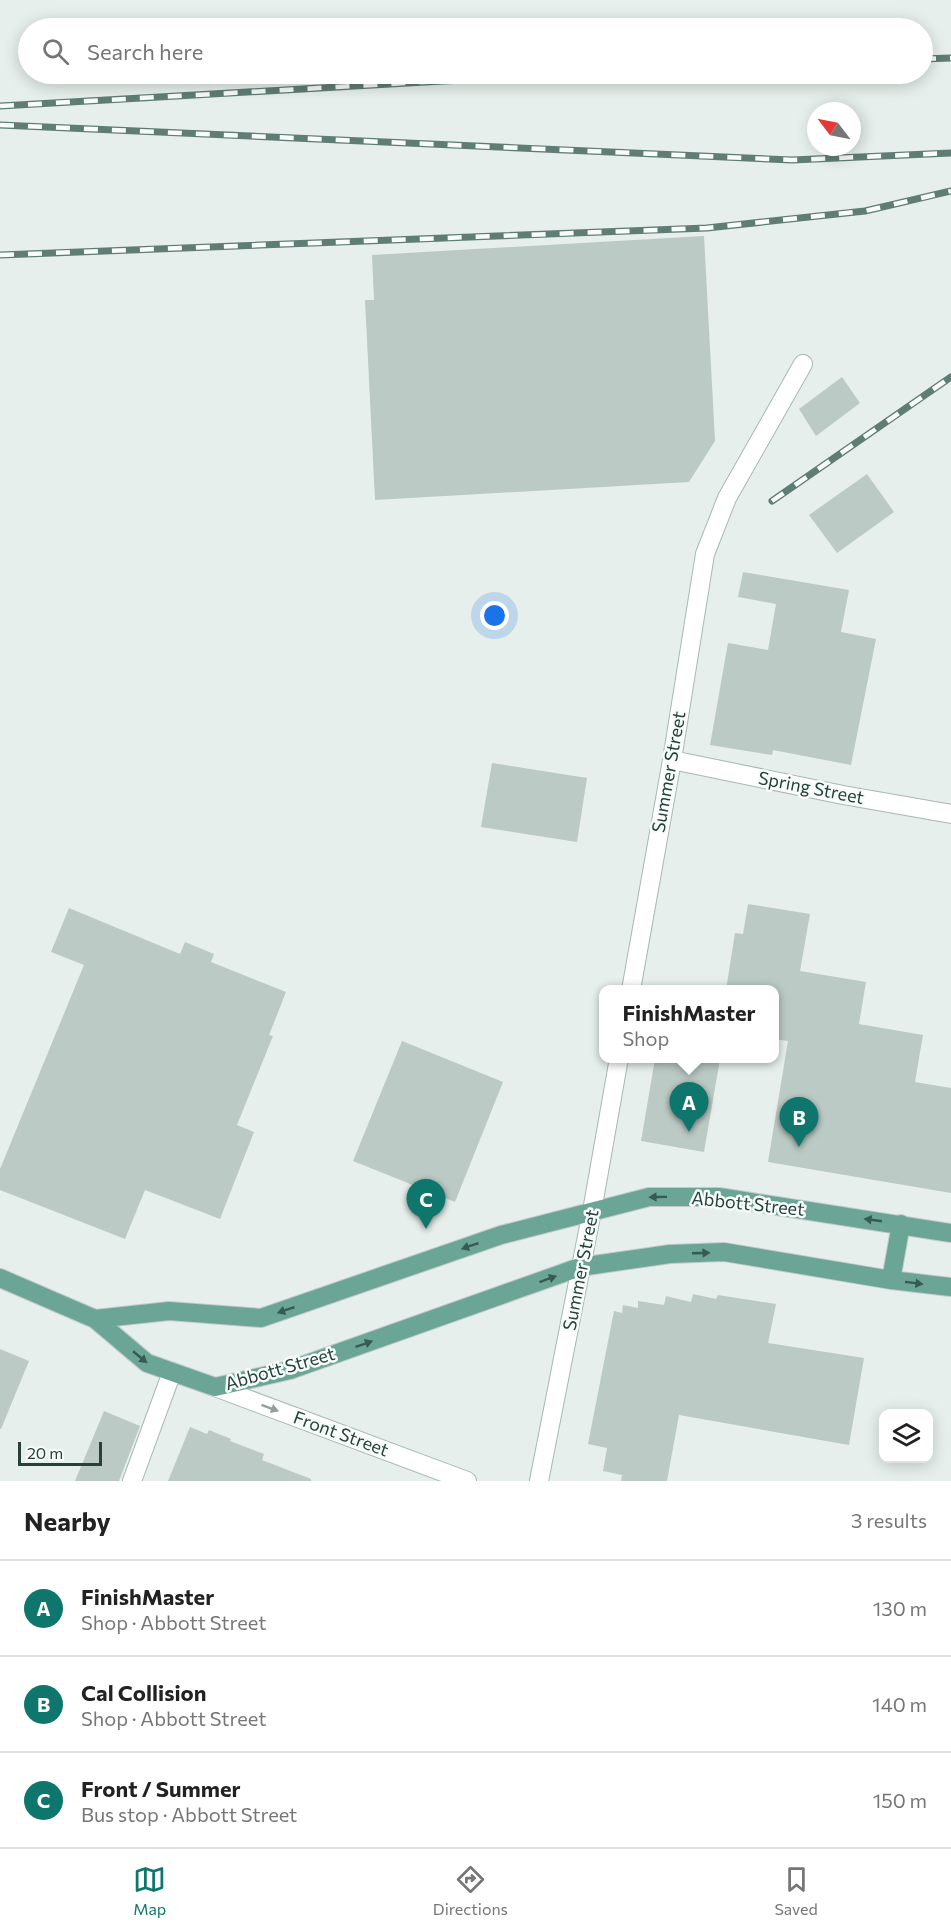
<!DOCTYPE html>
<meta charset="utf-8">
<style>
body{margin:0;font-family:Commissioner,sans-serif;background:#f6f6f6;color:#222}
.controls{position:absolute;right:18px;bottom:18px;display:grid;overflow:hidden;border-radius:12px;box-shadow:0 3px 15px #0003}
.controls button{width:54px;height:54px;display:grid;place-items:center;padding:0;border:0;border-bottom:2px solid #e0e0e0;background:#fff;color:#222;font:30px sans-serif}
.compass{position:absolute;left:807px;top:102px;width:54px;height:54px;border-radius:50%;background:#fff;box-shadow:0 3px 15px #0003;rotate:302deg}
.scale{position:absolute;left:18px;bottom:15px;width:84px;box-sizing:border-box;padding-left:6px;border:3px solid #24423a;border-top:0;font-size:16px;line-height:21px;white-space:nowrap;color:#24423a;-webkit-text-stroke:4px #f7fbf9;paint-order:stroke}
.you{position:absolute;left:495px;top:616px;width:21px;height:21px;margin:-15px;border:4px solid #fff;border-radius:50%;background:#1a73e8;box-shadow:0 0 0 9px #1a73e833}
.badge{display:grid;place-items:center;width:39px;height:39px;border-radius:50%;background:#0f766e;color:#fff;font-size:20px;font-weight:700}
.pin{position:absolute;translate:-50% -50px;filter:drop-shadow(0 2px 3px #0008)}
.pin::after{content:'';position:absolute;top:32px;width:21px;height:18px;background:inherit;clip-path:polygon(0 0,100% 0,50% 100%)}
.popup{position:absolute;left:599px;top:985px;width:180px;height:78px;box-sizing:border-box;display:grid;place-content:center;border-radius:12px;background:#fff;filter:drop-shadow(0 2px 4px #0005);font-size:20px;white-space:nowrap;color:#767676}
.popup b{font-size:22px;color:#222}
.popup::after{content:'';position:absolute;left:50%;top:100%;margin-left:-12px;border:12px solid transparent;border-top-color:#fff}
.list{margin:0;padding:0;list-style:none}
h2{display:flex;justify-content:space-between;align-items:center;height:78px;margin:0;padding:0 24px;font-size:26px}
h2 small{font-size:20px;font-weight:400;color:#767676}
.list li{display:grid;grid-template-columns:39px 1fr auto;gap:18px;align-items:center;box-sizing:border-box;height:96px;padding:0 24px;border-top:2px solid #e0e0e0}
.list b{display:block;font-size:22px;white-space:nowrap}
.list p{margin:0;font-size:20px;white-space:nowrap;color:#767676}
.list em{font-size:20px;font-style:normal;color:#767676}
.icon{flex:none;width:33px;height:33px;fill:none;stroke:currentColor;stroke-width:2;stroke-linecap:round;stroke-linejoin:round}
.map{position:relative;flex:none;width:951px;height:1481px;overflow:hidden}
.search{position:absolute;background:#fff;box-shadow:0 3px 15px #0003;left:18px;right:18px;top:18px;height:66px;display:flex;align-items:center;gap:15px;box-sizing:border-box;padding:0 21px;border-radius:33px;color:#767676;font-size:22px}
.sheet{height:366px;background:#fff}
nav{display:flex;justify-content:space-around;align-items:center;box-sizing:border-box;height:84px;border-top:2px solid #e0e0e0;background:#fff;font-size:16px;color:#767676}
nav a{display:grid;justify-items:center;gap:3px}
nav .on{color:#0f766e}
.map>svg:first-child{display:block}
.building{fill:#bbcac4}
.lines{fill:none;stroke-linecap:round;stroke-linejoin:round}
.minor-casing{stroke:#a8b8b2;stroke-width:20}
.major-casing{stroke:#c2cac8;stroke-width:20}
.minor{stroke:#fff;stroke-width:18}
.major{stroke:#6aa596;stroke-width:18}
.rail-casing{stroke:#5f7d75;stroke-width:7}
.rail{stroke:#f7fbf9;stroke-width:4.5;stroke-dasharray:14;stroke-linecap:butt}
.oneway{fill:#365b51}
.oneway2{fill:#92a09c}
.labels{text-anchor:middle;stroke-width:5;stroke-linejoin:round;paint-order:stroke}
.street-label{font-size:18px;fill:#24423a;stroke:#f7fbf9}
</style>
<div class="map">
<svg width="951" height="1481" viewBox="0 0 951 1481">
<rect width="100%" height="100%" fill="#e6efeb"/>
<path class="building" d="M 704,236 L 715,441 L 689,482 L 375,500 L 365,300 L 374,300 L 372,255 Z
M 842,377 L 860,403 L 816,436 L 799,409 Z
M 867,474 L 894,512 L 837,553 L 809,515 Z
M 743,572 L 849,590 L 841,632 L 876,639 L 851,765 L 773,750 L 772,755 L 710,745 L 728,643 L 768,650 L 776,604 L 738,597 Z
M 492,763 L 587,778 L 577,842 L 481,827 Z
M 748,904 L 810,914 L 800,971 L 866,982 L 859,1024 L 923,1035 L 915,1082 L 951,1088 L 951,1193 L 768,1162 L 788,1041 L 774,1039 L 774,990 L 726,990 L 735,933 L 743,934 Z
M 69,908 L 180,954 L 185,942 L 214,954 L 211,962 L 286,992 L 269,1035 L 273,1036 L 237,1125 L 254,1132 L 220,1219 L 145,1190 L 125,1239 L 0,1190 L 0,1169 L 84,965 L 51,952 Z
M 402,1041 L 503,1082 L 455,1202 L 353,1161 Z
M 655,1059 L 720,1059 L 704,1152 L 641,1141 Z
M 693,1294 L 716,1299 L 718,1295 L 776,1304 L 768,1343 L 864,1358 L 849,1445 L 679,1415 L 667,1481 L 621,1481 L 622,1475 L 603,1471 L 607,1448 L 588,1444 L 614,1311 L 622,1313 L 623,1305 L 638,1308 L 638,1301 L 664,1305 L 666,1296 L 691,1302 Z
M 0,1349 L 29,1361 L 1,1429 L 0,1429 Z
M 104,1411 L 140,1426 L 119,1481 L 75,1481 Z
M 190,1427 L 207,1434 L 209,1430 L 231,1439 L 230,1441 L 264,1454 L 262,1460 L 311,1479 L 311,1481 L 168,1481 Z"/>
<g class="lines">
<g class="minor-casing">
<path id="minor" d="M 672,760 L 843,795 L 951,814
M 631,990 L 672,760 L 705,554 L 727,498 L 803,364
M 215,1387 L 467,1481
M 132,1481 L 172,1372
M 539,1481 L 592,1211 L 619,1058"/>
</g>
<g class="major-casing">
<path id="major" d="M 0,1278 L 95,1319 L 147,1363 L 215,1387 L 290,1370 L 580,1267 L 670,1254 L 724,1252 L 891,1280 L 951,1287
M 891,1280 L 901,1224
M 95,1319 L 169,1311 L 261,1318 L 501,1235 L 649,1197 L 719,1197 L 951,1233"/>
</g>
<use href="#minor" class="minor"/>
<use href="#major" class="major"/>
<g class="rail-casing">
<path id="rail" d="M 922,59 L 951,58
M 0,106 L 443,81 L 601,74
M 0,125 L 792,160 L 951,153
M 0,255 L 707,228 L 865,211 L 951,191
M 772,501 L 951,377"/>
</g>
<use href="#rail" class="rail"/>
</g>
<defs><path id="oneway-solid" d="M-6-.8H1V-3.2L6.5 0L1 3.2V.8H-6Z" transform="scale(1.5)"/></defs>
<g class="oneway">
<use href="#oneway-solid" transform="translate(658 1197) rotate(179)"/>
<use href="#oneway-solid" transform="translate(873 1220) rotate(-172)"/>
<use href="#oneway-solid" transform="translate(470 1246) rotate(161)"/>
<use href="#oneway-solid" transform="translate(701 1253) rotate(-2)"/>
<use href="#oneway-solid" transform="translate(548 1279) rotate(-20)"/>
<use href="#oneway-solid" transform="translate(914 1283) rotate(7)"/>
<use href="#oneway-solid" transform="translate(286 1310) rotate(161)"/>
<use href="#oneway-solid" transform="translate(364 1344) rotate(-19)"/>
<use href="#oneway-solid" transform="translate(140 1357) rotate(40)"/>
</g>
<use class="oneway2" href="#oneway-solid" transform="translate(270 1408) rotate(20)"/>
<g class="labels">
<g class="street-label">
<text transform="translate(669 772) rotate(-80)" y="6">Summer Street</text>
<text transform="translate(811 788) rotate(11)" y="6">Spring Street</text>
<text transform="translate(748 1204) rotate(6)" y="6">Abbott Street</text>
<text transform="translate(581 1270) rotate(-79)" y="6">Summer Street</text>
<text transform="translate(280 1369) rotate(-16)" y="6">Abbott Street</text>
<text transform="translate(341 1434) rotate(20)" y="6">Front Street</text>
</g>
</g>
</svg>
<div class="controls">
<button><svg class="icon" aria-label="layers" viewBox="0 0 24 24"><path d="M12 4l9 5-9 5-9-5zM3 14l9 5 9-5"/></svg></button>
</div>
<svg class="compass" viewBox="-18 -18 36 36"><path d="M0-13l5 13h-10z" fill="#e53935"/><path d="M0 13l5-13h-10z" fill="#767676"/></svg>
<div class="scale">20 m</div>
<div class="you"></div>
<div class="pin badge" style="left:689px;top:1132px">A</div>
<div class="popup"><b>FinishMaster</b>Shop</div>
<div class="pin badge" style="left:799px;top:1147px">B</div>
<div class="pin badge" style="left:426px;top:1229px">C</div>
<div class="search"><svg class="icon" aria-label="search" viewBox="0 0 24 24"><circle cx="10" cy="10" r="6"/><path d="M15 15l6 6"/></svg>Search here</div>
</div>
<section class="sheet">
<h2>Nearby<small>3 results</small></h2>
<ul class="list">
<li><span class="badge">A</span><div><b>FinishMaster</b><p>Shop · Abbott Street</p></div><em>130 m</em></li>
<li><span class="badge">B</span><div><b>Cal Collision</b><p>Shop · Abbott Street</p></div><em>140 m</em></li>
<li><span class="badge">C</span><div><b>Front / Summer</b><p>Bus stop · Abbott Street</p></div><em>150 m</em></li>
</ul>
</section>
<nav>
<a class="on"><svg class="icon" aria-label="map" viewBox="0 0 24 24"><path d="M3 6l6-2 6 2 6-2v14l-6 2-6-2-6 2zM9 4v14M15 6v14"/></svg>Map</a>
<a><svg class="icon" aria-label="directions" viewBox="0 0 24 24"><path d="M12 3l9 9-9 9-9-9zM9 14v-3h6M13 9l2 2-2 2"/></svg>Directions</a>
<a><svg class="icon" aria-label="saved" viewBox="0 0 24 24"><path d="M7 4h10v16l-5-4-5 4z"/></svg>Saved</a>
</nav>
